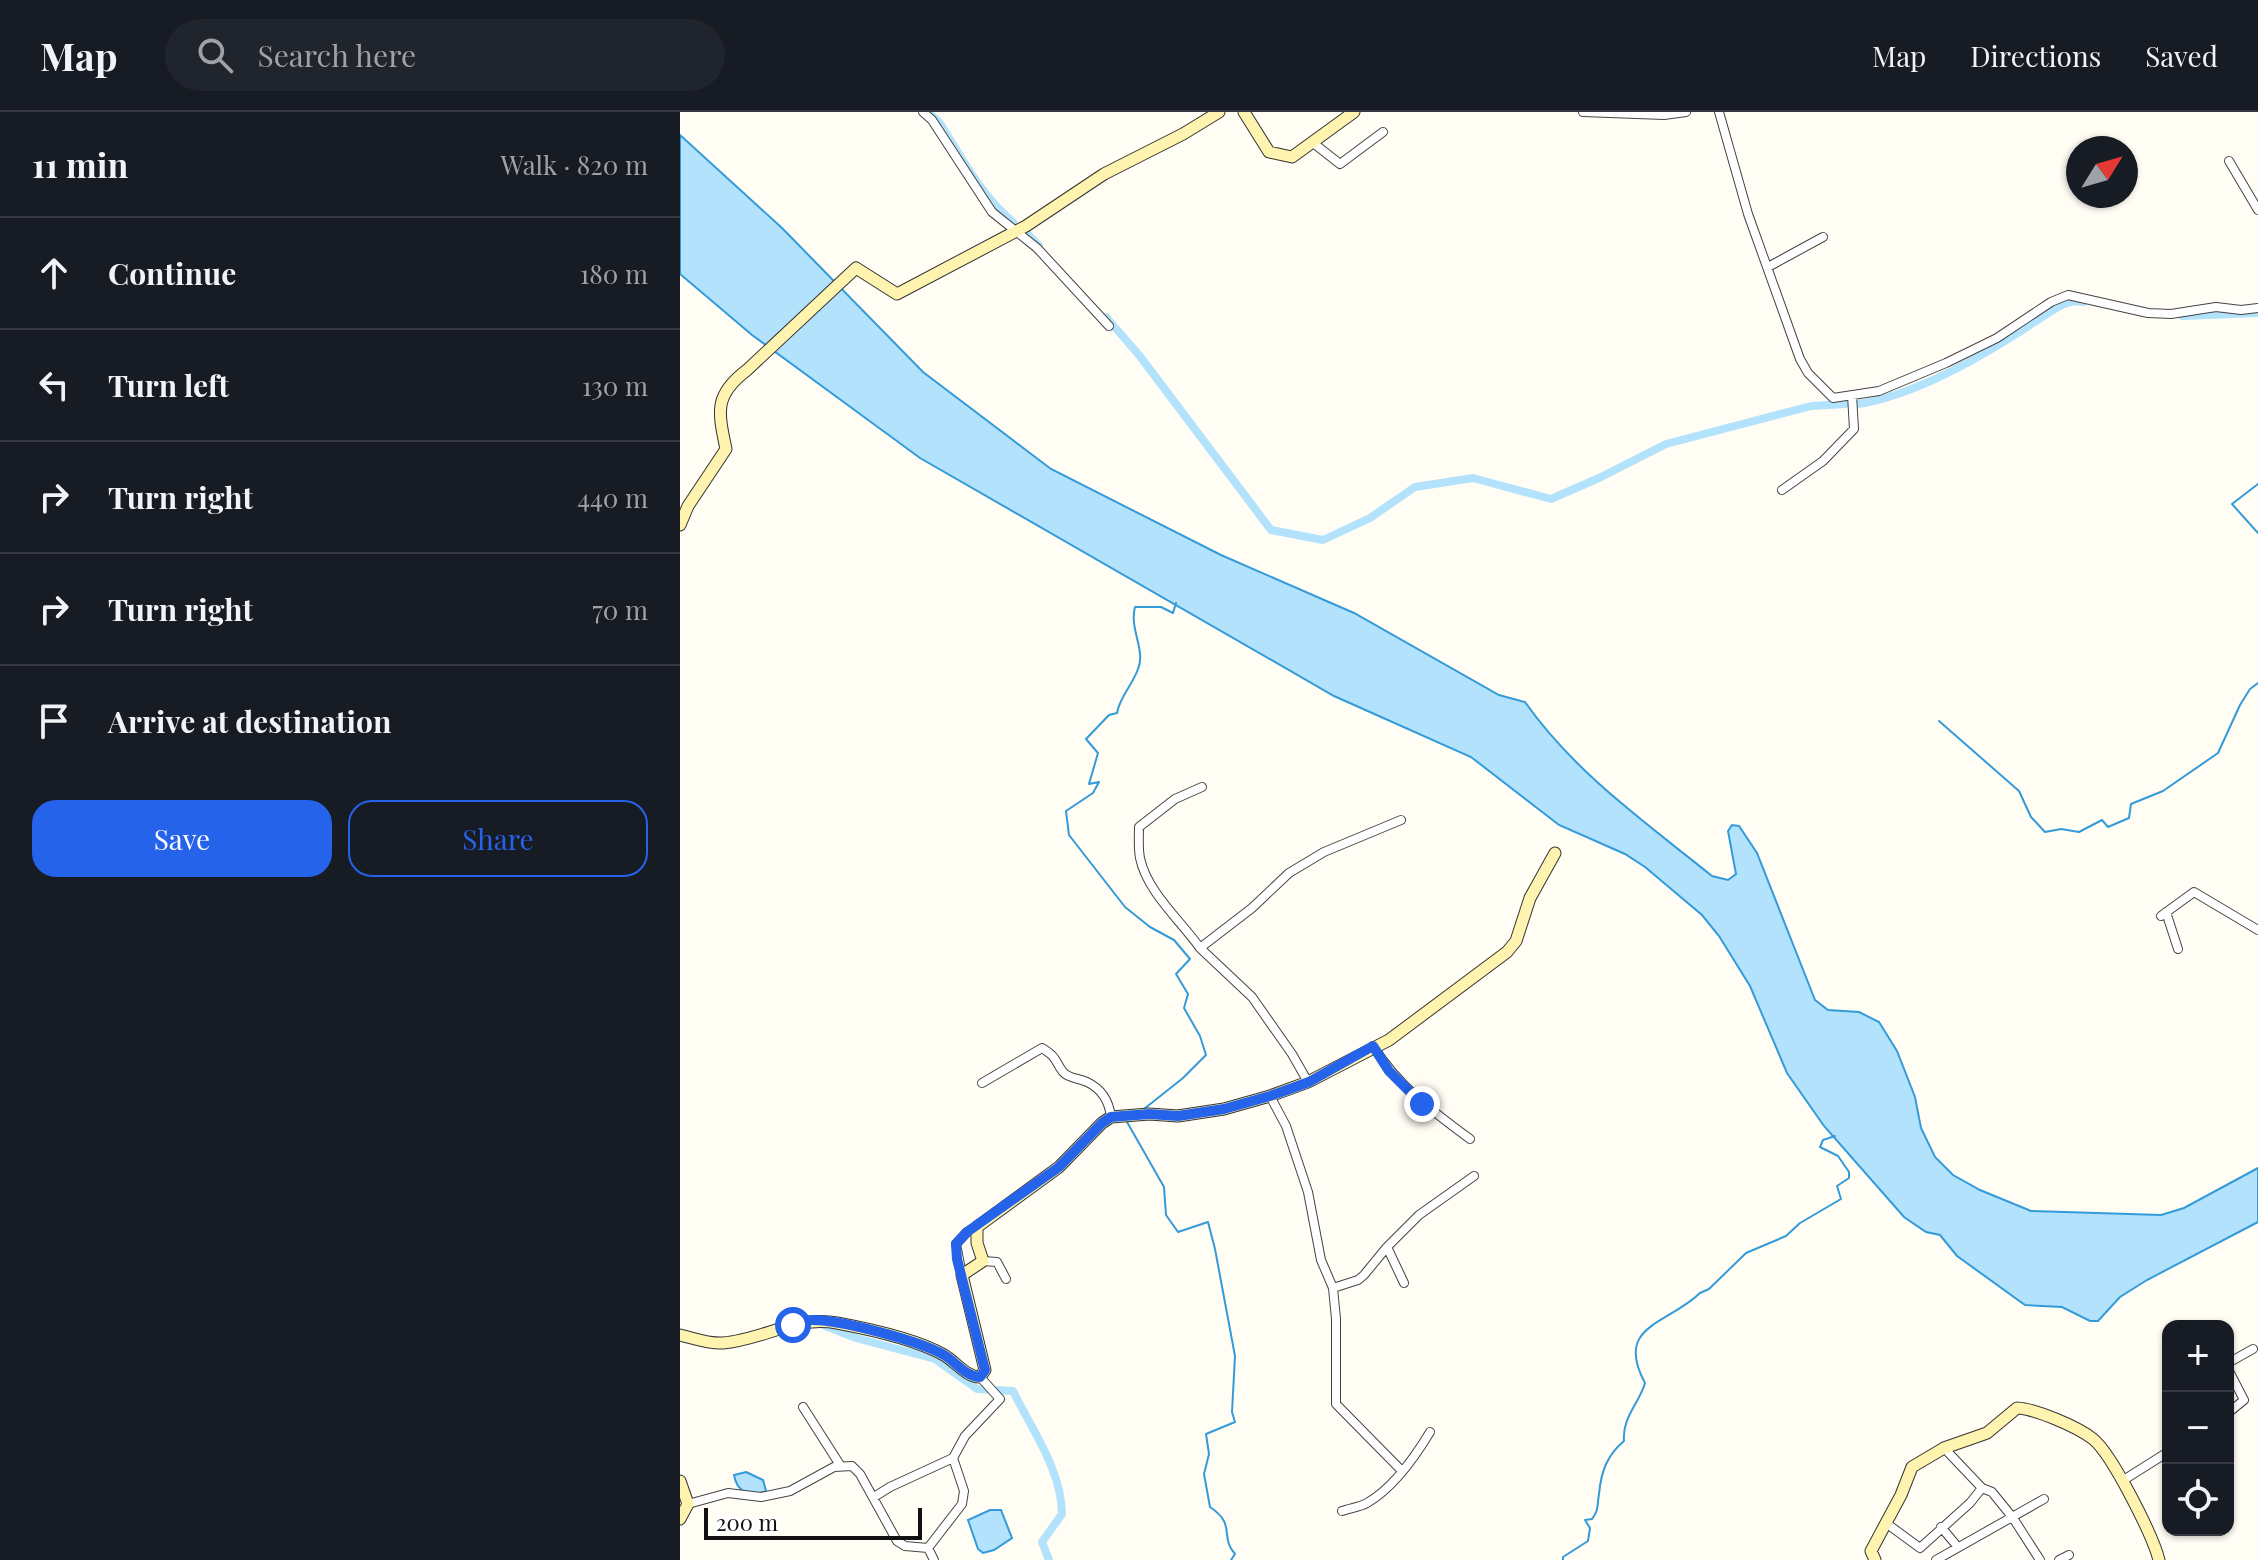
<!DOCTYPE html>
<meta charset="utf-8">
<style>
body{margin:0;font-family:"Playfair Display",serif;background:#20242c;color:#f1f3f6}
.controls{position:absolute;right:24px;bottom:24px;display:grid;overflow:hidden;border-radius:16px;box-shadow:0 2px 6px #0004}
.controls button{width:72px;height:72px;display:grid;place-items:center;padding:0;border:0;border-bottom:2px solid #363941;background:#171b24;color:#f1f3f6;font:40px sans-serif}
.compass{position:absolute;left:1386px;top:24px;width:72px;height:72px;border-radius:50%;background:#171b24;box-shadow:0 2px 6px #0004;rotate:53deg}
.scale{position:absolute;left:24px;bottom:20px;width:218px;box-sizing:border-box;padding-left:8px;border:4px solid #111;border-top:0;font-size:22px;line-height:28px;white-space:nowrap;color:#111;-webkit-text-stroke:6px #fff;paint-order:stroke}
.stop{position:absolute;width:24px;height:24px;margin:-18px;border:6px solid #2563eb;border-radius:50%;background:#fff}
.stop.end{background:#2563eb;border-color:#fff;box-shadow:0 2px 8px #0008}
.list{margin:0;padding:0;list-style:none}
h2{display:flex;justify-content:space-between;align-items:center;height:104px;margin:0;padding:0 32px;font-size:34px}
h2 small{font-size:26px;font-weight:400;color:#9ea1a6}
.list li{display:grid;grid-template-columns:52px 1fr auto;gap:24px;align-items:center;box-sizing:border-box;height:112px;padding:0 32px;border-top:2px solid #363941}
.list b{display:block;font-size:30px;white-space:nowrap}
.list em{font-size:26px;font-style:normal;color:#9ea1a6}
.actions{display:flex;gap:16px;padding:24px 32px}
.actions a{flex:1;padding:18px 0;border:2px solid #2563eb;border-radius:24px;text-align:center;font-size:28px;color:#2563eb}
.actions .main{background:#2563eb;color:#fff}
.icon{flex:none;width:44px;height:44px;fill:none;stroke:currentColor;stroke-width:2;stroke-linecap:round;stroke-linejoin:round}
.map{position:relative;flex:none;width:1578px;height:1448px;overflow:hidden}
header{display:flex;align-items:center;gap:48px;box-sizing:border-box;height:112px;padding:0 40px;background:#171b24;border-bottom:2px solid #363941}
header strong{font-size:38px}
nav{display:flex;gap:44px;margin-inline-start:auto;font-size:28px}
.search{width:560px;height:72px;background:#20242c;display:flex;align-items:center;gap:20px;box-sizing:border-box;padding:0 28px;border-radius:44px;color:#9ea1a6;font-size:30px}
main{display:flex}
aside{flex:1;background:#171b24}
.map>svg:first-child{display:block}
.water{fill:#b3e2fc;stroke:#339bda;stroke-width:2}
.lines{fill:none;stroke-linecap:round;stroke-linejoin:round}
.stream{stroke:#339bda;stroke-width:2}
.canal{stroke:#b3e2fc;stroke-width:8}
.street-casing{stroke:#444;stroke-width:10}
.secondary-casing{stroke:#333;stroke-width:13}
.street{stroke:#fff;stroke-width:8}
.secondary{stroke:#fff4af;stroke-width:11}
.route{stroke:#2563eb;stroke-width:10}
</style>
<header>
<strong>Map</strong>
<div class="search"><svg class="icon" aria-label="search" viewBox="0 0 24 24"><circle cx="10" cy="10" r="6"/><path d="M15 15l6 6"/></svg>Search here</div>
<nav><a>Map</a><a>Directions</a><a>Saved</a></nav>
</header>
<main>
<aside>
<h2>11 min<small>Walk · 820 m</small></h2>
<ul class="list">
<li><svg class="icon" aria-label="ahead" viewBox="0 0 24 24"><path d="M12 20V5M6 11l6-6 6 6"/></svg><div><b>Continue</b></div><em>180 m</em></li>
<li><svg class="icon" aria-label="left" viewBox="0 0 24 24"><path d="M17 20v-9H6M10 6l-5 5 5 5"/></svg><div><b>Turn left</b></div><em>130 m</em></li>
<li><svg class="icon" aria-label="right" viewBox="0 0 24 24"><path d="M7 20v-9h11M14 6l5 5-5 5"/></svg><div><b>Turn right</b></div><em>440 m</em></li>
<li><svg class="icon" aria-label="right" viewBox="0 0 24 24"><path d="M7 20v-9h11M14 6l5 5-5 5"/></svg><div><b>Turn right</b></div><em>70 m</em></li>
<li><svg class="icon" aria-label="arrive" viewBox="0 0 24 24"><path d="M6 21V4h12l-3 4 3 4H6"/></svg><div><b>Arrive at destination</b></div></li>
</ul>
<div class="actions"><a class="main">Save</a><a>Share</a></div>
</aside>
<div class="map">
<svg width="1578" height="1448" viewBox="0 0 1578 1448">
<rect width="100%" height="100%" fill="#fffdf4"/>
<path class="water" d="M 0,23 L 102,116 L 243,260 L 371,357 L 541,443 L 674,501 L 819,583 L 845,590 C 895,661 965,710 1032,764 L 1048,768 L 1056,762 L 1048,719 L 1052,713 L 1059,714 L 1077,741 L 1135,888 L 1148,898 L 1179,900 L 1199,910 L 1217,939 L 1235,985 L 1241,1016 L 1255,1045 L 1273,1063 L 1300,1078 L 1351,1099 L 1481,1103 L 1504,1096 L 1578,1056 L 1578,1110 L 1467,1168 L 1440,1185 L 1418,1209 L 1410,1209 L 1382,1195 L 1345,1193 L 1277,1144 L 1260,1123 L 1246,1120 L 1224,1105 L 1144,1014 L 1107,961 L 1070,874 L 1039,824 L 1022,803 L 965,755 L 945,742 L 879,713 L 791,645 L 654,584 L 240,346 L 72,223 L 0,162 Z
M 66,1360 L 83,1368 L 86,1379 C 70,1385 57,1381 54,1363 Z
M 310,1398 L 321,1398 L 332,1426 L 314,1438 L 303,1441 L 298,1437 L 288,1408 Z"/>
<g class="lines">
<path class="stream" d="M 1578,372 L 1552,392 L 1578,421
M 1259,609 L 1339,679 L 1351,705 L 1365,720 L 1381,717 L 1399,720 L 1422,708 L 1428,715 L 1449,706 L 1451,692 L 1483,679 L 1538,641 L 1560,593 L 1570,577 L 1578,571
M 464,997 L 503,966 L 526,943 L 520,924 L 504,896 L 508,882 L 496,862 L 510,847 L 494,828 L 470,815 L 445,795 L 389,723 L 386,699 L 413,681 L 419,670 L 409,672 L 418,641 L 406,627 L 429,603 L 437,601 C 440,584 452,574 458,557 C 466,538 449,517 455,495 L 481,495 L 493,501 L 496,491
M 447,1010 L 484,1075 L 486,1103 L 498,1120 L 528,1110 L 535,1137 L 555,1244 L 552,1300 L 555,1310 L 526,1322 L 529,1342 L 524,1362 L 530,1395 C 557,1413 539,1424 555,1442 L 551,1448
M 883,1448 L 883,1445 L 908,1429 L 910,1416 L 905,1408 L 912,1407 C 919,1398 917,1393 919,1382 C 921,1360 927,1343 944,1329 C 942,1305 959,1292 965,1271 C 934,1213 987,1213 1020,1181 L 1029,1177 L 1066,1141 L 1106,1124 L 1120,1111 L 1161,1087 L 1157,1074 L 1169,1066 L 1169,1060 L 1158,1044 L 1140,1035 L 1143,1028 L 1155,1024"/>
<path class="canal" d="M 251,3 L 259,10 C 281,44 301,84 333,110
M 346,120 L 359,134
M 1503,204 L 1578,201
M 426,205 L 459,243 L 591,418 L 643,428 L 690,406 L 735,375 L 793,366 L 871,387 L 919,366 L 986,332 L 1131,294 L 1165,292
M 1178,292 C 1236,283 1303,244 1353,211 C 1367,203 1386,185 1403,190
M 145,1214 L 176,1226 L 255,1247 L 297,1277 L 333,1279 C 351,1316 382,1359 382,1402 L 362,1430 L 369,1448"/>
<g class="street-casing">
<path id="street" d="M 243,0 L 252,8 L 312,100 L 357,136 L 429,214
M 903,0 L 984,3 L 1006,0
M 1039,0 L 1068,102 L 1120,247 L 1128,261 L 1153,286 L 1199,279 L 1266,251 L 1317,226 L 1371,190 L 1388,183 L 1468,201 L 1491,202 L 1536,195 L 1561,198 L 1578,196
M 632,30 L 660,52 L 703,20
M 1549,49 L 1578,98
M 1088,155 L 1143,125
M 1102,378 L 1143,349 L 1174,317 L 1172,283
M 1486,800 L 1498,837
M 1481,804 L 1514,780 L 1578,818
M 520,836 C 501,809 467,780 460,746 C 458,736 459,725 459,715 L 495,687 L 522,675
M 693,934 C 718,974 752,999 790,1027
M 628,970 L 612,942 L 572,885 L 520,836 L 572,796 L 609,761 L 644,740 L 721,708
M 302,971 L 362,936 C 378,946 374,948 383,960 C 389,967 399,966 407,970 C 422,977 429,989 431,1005
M 590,984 L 606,1014 L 628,1080 L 641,1148 L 653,1176 L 656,1207 L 656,1292 L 721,1358
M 707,1135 L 724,1171
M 303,1149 L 317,1150 L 326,1167
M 282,1163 L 276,1132 L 287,1120 L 297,1115
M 653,1176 L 678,1168 L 684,1163 L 707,1135 L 739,1103 L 794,1064
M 1548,1251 L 1573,1237
M 1548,1257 L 1564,1288 L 1548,1301
M 123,1295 L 160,1353
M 1264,1336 L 1302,1376 L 1312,1380 L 1333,1406 L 1360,1448
M 1442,1369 L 1488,1340
M 194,1385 L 210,1375 L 273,1346 L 285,1324 L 320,1287 L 300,1265
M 8,1392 L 48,1381 L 81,1385 L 110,1379 L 154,1355 L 172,1354 L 180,1362 L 217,1429 L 225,1434 L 248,1436 L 254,1448
M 662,1399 C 670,1396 680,1395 687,1391 C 713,1376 735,1345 750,1320
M 1206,1411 L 1240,1436 L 1290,1391 L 1302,1376
M 1261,1415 L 1277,1434
M 248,1436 L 282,1392 L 284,1379 L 273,1346
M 1256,1448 L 1364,1387
M 1379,1448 L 1389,1443"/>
</g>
<g class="secondary-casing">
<path id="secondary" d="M 564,0 L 589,40 L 612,45 L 674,0
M 0,413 L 8,394 L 46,337 C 38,299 34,283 67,258 L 176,156 L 217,182 L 346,114 L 424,62 L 503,22 L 539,0
M 0,1223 C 13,1226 29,1232 43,1231 C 83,1228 116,1203 157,1211 C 189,1217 236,1227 264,1243 C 276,1250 286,1265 300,1265 L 305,1258 L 282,1163 L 303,1149 L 297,1131 L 297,1115 L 379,1055 L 422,1011 L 431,1005 L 469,1002 L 498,1004 L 544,997 L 590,984 L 628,970 L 709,928 L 827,840 L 836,829 L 850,786 L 875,741
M 0,1369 L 8,1392 L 0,1407
M 1195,1448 L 1191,1439 L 1221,1383 L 1232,1355 L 1264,1336 L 1307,1321 L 1337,1296 C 1356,1297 1398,1315 1413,1327 C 1432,1342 1473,1424 1479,1448"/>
</g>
<use href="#street" class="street"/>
<use href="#secondary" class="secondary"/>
</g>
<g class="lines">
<path class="route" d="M 113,1213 C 119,1211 126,1208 131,1208 C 158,1207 240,1229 264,1243 C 276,1250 286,1265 300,1265 L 305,1258 L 277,1147 L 276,1132 L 287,1120 L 379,1055 L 422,1011 L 431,1005 L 469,1002 L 498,1004 L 544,997 L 590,984 L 629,970 L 693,934 L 709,959 L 742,992"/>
</g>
</svg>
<div class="controls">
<button>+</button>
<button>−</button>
<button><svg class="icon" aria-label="locate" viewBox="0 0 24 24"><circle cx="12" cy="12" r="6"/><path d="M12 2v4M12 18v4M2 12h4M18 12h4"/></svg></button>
</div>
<svg class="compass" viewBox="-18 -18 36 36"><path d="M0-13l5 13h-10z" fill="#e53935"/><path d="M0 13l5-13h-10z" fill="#9ea1a6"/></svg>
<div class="scale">200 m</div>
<div class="stop" style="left:113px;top:1213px"></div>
<div class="stop end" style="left:742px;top:992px"></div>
</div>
</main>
